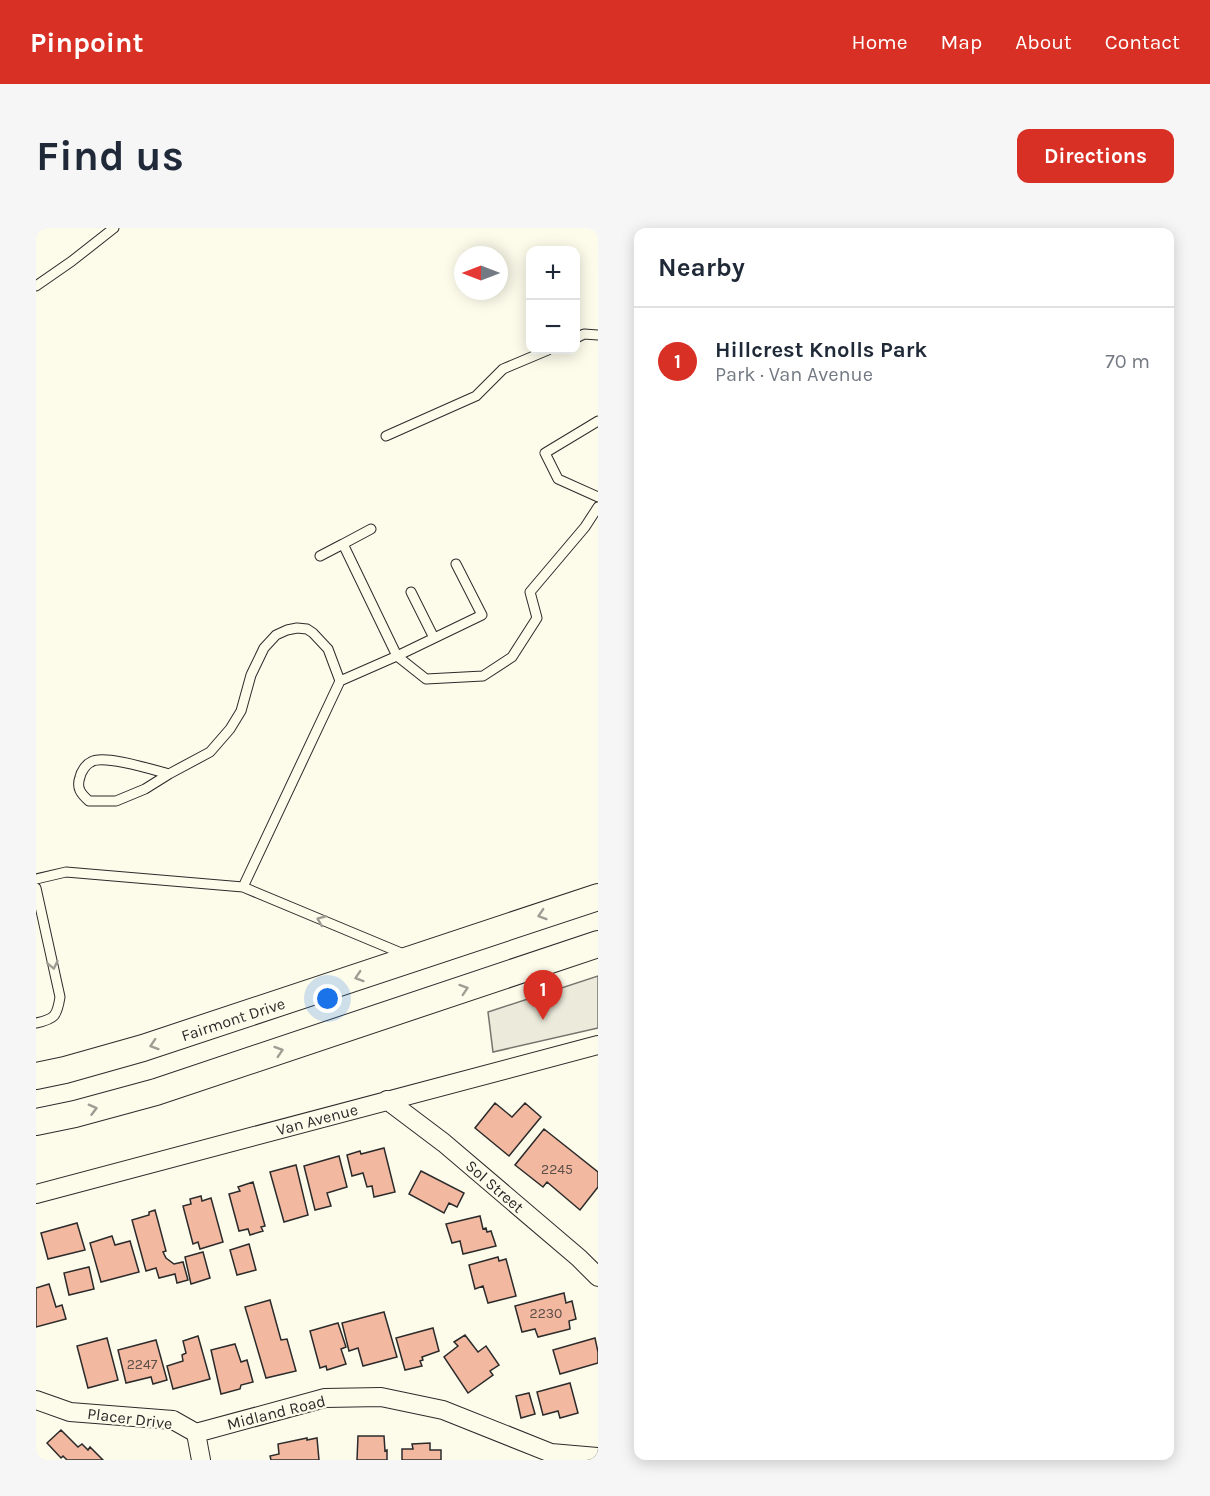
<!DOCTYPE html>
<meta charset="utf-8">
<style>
body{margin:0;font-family:Karla,sans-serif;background:#f6f6f7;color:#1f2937}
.controls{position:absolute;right:18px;top:18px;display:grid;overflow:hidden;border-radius:12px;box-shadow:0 3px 15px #0003}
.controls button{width:54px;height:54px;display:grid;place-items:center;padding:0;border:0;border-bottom:2px solid #e0e1e3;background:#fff;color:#1f2937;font:30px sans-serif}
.compass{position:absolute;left:418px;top:18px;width:54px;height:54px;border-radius:50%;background:#fff;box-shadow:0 3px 15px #0003;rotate:270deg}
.you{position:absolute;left:292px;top:771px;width:21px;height:21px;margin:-15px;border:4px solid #fff;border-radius:50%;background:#1a73e8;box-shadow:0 0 0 9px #1a73e833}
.badge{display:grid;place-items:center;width:39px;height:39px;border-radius:50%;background:#d93025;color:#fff;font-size:20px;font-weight:700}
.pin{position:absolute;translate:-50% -50px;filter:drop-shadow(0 2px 3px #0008)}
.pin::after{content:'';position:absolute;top:32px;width:21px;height:18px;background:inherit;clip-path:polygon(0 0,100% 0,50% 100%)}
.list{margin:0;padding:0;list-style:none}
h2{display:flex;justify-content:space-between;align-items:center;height:78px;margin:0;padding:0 24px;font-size:26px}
h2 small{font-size:20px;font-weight:400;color:#747a83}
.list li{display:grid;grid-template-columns:39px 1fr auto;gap:18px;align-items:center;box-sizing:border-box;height:108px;padding:0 24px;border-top:2px solid #e0e1e3}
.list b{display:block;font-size:22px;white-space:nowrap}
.list p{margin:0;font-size:20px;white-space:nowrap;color:#747a83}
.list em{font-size:20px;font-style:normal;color:#747a83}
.map{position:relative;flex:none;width:562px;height:1232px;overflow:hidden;border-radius:12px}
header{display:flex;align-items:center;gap:36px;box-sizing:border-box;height:84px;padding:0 30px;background:#d93025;color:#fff}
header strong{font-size:28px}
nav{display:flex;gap:33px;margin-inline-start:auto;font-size:21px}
.intro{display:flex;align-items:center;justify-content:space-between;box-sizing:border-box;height:144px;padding:0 36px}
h1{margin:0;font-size:42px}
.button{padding:15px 27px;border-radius:12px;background:#d93025;color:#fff;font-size:21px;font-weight:700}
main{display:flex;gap:36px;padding:0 36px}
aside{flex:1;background:#fff;border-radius:12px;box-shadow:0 3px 15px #0003}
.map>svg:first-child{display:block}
.green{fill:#ecebdb;stroke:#74746e;stroke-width:1.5}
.building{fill:#f2b8a0;stroke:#2b2b2b;stroke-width:1.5}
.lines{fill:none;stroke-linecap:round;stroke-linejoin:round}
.service-casing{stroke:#2b2b2b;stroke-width:11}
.minor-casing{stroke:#2b2b2b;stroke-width:20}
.secondary-casing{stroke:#2b2b2b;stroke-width:28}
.service{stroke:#fdfbea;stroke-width:9}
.minor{stroke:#fdfbea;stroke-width:18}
.secondary{stroke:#fdfbea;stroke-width:26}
.oneway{stroke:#9e9d94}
.labels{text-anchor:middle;stroke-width:4.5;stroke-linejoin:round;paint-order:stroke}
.number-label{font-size:14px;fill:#5d4e48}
.street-label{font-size:16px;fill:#2b2b2b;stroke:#fdfbea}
</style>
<header>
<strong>Pinpoint</strong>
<nav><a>Home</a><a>Map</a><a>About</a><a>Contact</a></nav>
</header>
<div class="intro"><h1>Find us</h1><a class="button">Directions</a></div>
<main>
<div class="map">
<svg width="562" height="1232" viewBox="0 0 562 1232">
<rect width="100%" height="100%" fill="#fdfbea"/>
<path class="green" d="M 562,748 L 562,800 L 457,824 L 452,784 Z"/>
<path class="building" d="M 459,875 L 476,889 L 489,875 L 505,889 L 473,928 L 439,900 Z
M 508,901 L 562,944 L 562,959 L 544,982 L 511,954 L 507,959 L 479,937 Z
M 348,920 L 359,964 L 338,969 L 336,958 L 331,959 L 327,945 L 316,948 L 311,927 L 324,923 L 325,926 Z
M 303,928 L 311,959 L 291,965 L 295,978 L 279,982 L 268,938 Z
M 260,937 L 272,987 L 248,994 L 234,944 Z
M 385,943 L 428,965 L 421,979 L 413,975 L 408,985 L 373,966 Z
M 217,954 L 229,998 L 225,999 L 227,1003 L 214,1007 L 212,1001 L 203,1003 L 193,966 L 204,963 L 202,959 Z
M 165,968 L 166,973 L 175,970 L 187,1014 L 164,1021 L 162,1014 L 157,1016 L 147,978 L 155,976 L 154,971 Z
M 119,982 L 130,1023 L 127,1024 L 130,1030 L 138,1036 L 147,1034 L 152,1052 L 141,1055 L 139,1046 L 123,1050 L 120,1040 L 110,1043 L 96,992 L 113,987 L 113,984 Z
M 444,988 L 447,1001 L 450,1000 L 451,1004 L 455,1003 L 460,1018 L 427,1026 L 424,1013 L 416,1015 L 410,996 Z
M 41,995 L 49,1022 L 12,1031 L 5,1005 Z
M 76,1008 L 79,1017 L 94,1013 L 103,1044 L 65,1054 L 54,1015 Z
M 213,1016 L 220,1042 L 201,1047 L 194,1022 Z
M 167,1024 L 174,1050 L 155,1056 L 149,1029 Z
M 462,1029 L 463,1033 L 470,1031 L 480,1068 L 452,1075 L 447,1058 L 439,1061 L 433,1037 Z
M 53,1039 L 58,1061 L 33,1067 L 28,1045 Z
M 13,1056 L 20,1079 L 26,1077 L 30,1091 L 0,1099 L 0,1060 Z
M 528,1065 L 530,1075 L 536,1073 L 540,1091 L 533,1093 L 534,1101 L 502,1109 L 499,1101 L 486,1104 L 479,1078 Z
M 234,1072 L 245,1112 L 251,1111 L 260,1143 L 230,1150 L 209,1079 Z
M 348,1084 L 361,1129 L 327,1138 L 322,1120 L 313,1123 L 306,1095 Z
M 302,1095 L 310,1119 L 305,1121 L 310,1136 L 291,1142 L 290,1138 L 284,1140 L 274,1103 Z
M 397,1100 L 403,1123 L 386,1129 L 387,1132 L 384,1133 L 386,1138 L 369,1142 L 360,1110 Z
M 429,1107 L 442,1124 L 450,1118 L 463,1137 L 454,1143 L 457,1147 L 432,1165 L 408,1129 L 422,1118 L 418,1114 Z
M 162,1108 L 174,1151 L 137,1161 L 131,1138 L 147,1133 L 146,1127 L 150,1125 L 147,1113 Z
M 71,1110 L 82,1152 L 52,1160 L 41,1118 Z
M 559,1110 L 562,1124 L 562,1135 L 524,1146 L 517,1122 Z
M 120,1112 L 131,1152 L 117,1156 L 115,1149 L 90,1155 L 82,1122 Z
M 199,1116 L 205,1134 L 211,1132 L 217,1154 L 205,1157 L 204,1161 L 185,1166 L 175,1122 Z
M 534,1155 L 542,1185 L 524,1190 L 522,1183 L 507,1187 L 501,1164 Z
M 493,1165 L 499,1186 L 485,1190 L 480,1168 Z
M 25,1202 L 42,1219 L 46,1216 L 52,1222 L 54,1219 L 67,1232 L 31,1232 L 27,1228 L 25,1230 L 11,1215 Z
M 322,1208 L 348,1208 L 349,1223 L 351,1222 L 351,1232 L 321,1232 Z
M 271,1210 L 271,1212 L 281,1210 L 283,1232 L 235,1232 L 234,1228 L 243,1226 L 242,1216 Z
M 394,1215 L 394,1222 L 405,1222 L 405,1232 L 366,1232 L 366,1221 L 377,1221 L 376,1216 Z"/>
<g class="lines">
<g class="service-casing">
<path id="service" d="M 0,58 L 36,33 L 78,0
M 540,110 L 548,106 L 562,107
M 562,193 L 509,225 L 522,251 L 562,269
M 350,208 L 440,168 L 467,141 L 512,122
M 307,316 L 335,301
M 284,328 L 307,316 L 361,428 L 390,451 L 447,448 L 476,429 L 501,390 L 494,364 L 549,299 L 562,279
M 375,364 L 398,410
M 133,546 C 117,542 68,526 55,534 C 50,536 45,544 44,549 C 40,560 45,566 53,573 L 80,573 L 109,561 L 133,546 L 174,524 L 194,501 L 205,483 L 215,447 L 228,420 L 240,407 L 251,402 L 261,400 L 271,401 L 277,405 L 292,421 L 304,453
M 0,651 L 30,644 L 207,659 L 370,727
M 207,659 L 304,453 L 361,428 L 446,387 L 420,336
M 0,660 L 24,769 C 21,788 19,791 0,795"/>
</g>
<g class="minor-casing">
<path id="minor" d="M 351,872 L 408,915 L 543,1030 L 562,1049
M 0,966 L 562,817
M 0,1172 L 34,1184 L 137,1192 L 160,1205 L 165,1232
M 160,1205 L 289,1170 L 345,1169 L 407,1182 L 515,1225 L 562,1229"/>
</g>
<g class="secondary-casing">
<path id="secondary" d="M 0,848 L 29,842 L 107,820 L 562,669
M 0,894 L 39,886 L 120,864 L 562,716"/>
</g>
<use href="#service" class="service"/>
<use href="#minor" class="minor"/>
<use href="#secondary" class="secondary"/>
</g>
<defs><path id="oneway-chevron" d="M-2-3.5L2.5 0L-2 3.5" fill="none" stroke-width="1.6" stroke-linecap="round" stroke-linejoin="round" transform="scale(1.5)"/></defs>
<g class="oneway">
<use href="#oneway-chevron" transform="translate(506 687) rotate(162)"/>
<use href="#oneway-chevron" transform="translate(285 692) rotate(-158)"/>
<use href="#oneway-chevron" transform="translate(17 737) rotate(78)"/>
<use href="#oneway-chevron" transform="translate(323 749) rotate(162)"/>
<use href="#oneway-chevron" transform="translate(428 761) rotate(-18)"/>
<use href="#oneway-chevron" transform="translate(118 817) rotate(162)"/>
<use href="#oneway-chevron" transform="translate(243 823) rotate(-18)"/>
<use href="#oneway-chevron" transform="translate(57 881) rotate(-15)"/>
</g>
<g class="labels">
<g class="number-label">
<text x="521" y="946">2245</text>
<text x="510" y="1090">2230</text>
<text x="106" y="1141">2247</text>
</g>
<g class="street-label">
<text transform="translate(197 791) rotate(-18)" y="6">Fairmont Drive</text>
<text transform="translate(281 891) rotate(-15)" y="6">Van Avenue</text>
<text transform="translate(459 958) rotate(41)" y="6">Sol Street</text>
<text transform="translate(240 1184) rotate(-14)" y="6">Midland Road</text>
<text transform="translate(94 1190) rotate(7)" y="6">Placer Drive</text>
</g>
</g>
</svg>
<div class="controls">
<button>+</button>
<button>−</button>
</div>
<svg class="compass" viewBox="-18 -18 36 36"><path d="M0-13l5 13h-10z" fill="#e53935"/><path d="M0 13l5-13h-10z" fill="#747a83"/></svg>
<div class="you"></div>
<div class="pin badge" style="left:507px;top:792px">1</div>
</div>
<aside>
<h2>Nearby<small></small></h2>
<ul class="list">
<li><span class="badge">1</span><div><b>Hillcrest Knolls Park</b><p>Park · Van Avenue</p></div><em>70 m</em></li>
</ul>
</aside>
</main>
